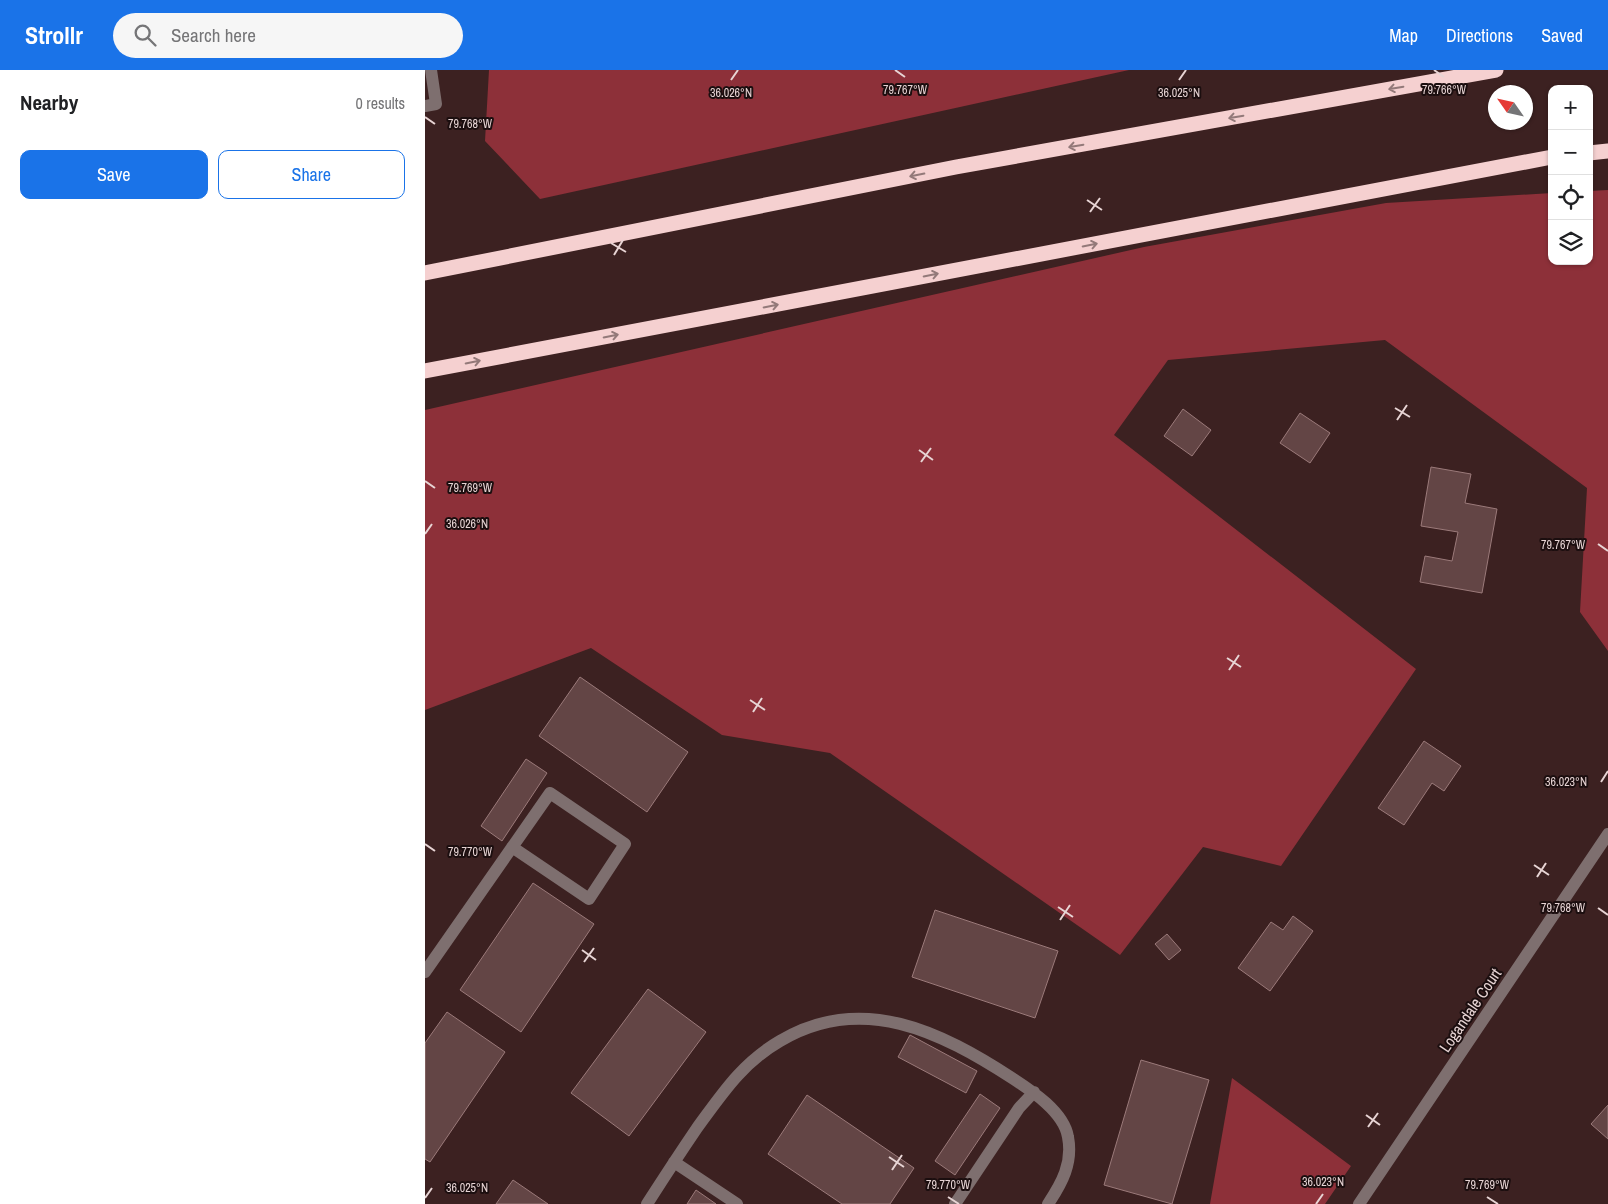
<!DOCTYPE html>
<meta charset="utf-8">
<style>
body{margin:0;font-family:"Archivo Narrow",sans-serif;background:#f6f6f6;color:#202124}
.controls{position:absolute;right:15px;top:15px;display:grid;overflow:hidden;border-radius:10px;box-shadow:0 1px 4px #0004}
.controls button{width:45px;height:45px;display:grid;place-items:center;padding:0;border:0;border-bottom:1px solid #e0e0e0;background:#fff;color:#202124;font:25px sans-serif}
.compass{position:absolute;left:1063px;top:15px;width:45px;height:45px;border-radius:50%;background:#fff;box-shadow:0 1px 4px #0004;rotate:304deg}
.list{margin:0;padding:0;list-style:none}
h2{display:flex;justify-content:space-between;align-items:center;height:65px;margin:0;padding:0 20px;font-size:21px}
h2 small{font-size:16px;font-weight:400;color:#757577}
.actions{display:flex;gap:10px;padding:15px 20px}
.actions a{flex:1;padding:11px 0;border:1px solid #1a73e8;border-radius:10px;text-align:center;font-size:18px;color:#1a73e8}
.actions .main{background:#1a73e8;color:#fff}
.icon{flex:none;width:28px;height:28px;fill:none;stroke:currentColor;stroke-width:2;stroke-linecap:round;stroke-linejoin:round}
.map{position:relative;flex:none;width:1183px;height:1134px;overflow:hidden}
header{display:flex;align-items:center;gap:30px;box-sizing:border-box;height:70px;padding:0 25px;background:#1a73e8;color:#fff}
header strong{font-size:24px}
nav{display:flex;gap:28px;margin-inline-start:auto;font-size:18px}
.search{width:350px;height:45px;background:#f6f6f6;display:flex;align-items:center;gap:12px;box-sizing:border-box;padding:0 18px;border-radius:28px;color:#757577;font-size:19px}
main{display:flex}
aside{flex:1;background:#fff}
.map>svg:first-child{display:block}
.forest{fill:#8d3039}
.building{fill:#634545;stroke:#9b7a7a}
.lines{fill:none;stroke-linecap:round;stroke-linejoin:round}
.minor{stroke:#7e6f6f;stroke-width:12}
.highway{stroke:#f5d0d0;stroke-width:15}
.oneway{stroke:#937979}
.ticks{fill:none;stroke:#e7d4d4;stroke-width:2}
.labels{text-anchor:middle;stroke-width:4;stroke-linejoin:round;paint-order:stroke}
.street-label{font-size:16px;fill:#e7d4d4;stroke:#1b0e0f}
.ticks-label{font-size:12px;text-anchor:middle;fill:#e7d4d4;stroke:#1b0e0f;stroke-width:4;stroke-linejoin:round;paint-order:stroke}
</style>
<header>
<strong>Strollr</strong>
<div class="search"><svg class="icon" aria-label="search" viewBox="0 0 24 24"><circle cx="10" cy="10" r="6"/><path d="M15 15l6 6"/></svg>Search here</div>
<nav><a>Map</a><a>Directions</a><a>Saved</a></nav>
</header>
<main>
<aside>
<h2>Nearby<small>0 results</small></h2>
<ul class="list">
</ul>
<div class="actions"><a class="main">Save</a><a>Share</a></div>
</aside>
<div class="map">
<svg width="1183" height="1134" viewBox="0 0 1183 1134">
<rect width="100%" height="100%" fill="#3c2121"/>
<path class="forest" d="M 64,0 L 704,0 L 115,129 L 60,71 Z
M 1183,120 L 1183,581 L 1155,542 L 1162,418 L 960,270 L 743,290 L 689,365 L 991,599 L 856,796 L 778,777 L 695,885 L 405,683 L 297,665 L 166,578 L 0,640 L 0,340 L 719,177 L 961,133 L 1127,123 L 1127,191 L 1164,191 L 1164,121 Z
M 807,1008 L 926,1096 L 900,1134 L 785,1134 Z"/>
<path class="building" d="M 758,339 L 786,360 L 767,386 L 739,366 Z
M 875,343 L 905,363 L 885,393 L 855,373 Z
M 1006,397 L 1046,404 L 1040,433 L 1072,439 L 1057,523 L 995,512 L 1000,486 L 1027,491 L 1033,462 L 996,456 Z
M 155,607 L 263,682 L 222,742 L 114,666 Z
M 999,671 L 1036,696 L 1019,721 L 1007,713 L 979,755 L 953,738 Z
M 101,689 L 122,703 L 77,771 L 56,756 Z
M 108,813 L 169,854 L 96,962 L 35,920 Z
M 510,840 L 633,881 L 610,948 L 487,907 Z
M 868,846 L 888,861 L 845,921 L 813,898 L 846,852 L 858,860 Z
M 742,864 L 756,880 L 744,890 L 730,874 Z
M 223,919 L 281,962 L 204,1066 L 146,1023 Z
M 22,942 L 80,982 L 5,1092 L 0,1089 L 0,973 Z
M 485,965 L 552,1001 L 541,1023 L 473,987 Z
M 716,990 L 784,1010 L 747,1134 L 679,1115 Z
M 555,1024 L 575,1038 L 530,1105 L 510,1091 Z
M 382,1025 L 489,1098 L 465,1134 L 417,1134 L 343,1084 Z
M 1183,1035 L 1183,1069 L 1166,1054 Z
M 88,1110 L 123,1134 L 71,1134 Z
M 271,1120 L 291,1134 L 262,1134 Z"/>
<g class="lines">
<path class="minor" d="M 0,36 L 11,34 L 6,0
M 0,902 L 125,723 L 200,774 L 164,829 L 87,777
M 249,1092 L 312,1134
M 222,1134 C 238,1109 255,1083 272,1058 C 297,1024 317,993 355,971 C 437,922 516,962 587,1008 C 607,1021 639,1042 643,1067 C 648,1093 637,1113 623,1134
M 530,1134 L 594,1038 L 609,1022
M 934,1134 L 1183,764"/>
<path class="highway" d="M 1164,83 L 1183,81
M 0,203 L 531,97 L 1071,0
M 0,301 L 1127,87"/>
</g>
<defs><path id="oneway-shaft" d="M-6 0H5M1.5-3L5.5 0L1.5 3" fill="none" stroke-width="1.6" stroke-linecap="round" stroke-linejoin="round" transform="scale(1.25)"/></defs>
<g class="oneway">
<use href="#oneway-shaft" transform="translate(971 18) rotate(170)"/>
<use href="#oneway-shaft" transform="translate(811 47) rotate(170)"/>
<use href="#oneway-shaft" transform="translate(651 76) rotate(170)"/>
<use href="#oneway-shaft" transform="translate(492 105) rotate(169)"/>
<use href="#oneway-shaft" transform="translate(665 175) rotate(-11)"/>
<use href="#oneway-shaft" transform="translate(506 205) rotate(-11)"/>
<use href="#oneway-shaft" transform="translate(346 236) rotate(-11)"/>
<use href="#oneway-shaft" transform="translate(186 266) rotate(-11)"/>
<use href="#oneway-shaft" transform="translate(48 292) rotate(-11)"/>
</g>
<path class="ticks" d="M 470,0 L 480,7M 1009,0 L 1019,7M 306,10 L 313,0M 754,10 L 761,0M 0,47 L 10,54M 662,130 L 677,140M 665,142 L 675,128M 186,173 L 201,182M 189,185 L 198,170M 970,338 L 985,347M 972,350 L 982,335M 494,380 L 508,390M 496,392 L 506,378M 0,411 L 10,418M 0,464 L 7,454M 1173,474 L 1183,481M 802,588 L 816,597M 804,600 L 814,585M 325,630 L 340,640M 328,642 L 337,628M 1176,712 L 1183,701M 0,774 L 10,781M 1109,795 L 1124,805M 1112,807 L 1121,793M 633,837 L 648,847M 1173,838 L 1183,845M 635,850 L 645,835M 157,880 L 171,890M 159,892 L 169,878M 941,1045 L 955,1055M 943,1057 L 953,1043M 464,1087 L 479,1097M 467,1100 L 477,1085M 523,1127 L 534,1134M 1062,1127 L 1073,1134M 0,1128 L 7,1118M 891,1134 L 898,1124"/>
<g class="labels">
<g class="street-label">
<text transform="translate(1045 940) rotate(-56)" y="6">Logandale Court</text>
</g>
</g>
<g class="ticks-label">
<text x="480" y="24">79.767°W</text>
<text x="1019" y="24">79.766°W</text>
<text x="306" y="27">36.026°N</text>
<text x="754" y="27">36.025°N</text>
<text x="45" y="58">79.768°W</text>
<text x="45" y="422">79.769°W</text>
<text x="42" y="458">36.026°N</text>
<text x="1138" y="479">79.767°W</text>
<text x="1141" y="716">36.023°N</text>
<text x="45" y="786">79.770°W</text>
<text x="1138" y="842">79.768°W</text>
<text x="898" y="1116">36.023°N</text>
<text x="523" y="1119">79.770°W</text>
<text x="1062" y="1119">79.769°W</text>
<text x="42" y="1122">36.025°N</text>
</g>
</svg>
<div class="controls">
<button>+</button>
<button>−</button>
<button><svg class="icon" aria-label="locate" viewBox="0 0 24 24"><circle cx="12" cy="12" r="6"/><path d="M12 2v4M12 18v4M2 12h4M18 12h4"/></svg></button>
<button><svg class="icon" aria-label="layers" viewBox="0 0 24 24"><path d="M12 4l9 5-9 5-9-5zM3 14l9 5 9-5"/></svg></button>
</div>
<svg class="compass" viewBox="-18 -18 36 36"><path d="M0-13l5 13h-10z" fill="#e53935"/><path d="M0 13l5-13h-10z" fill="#757577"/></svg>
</div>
</main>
